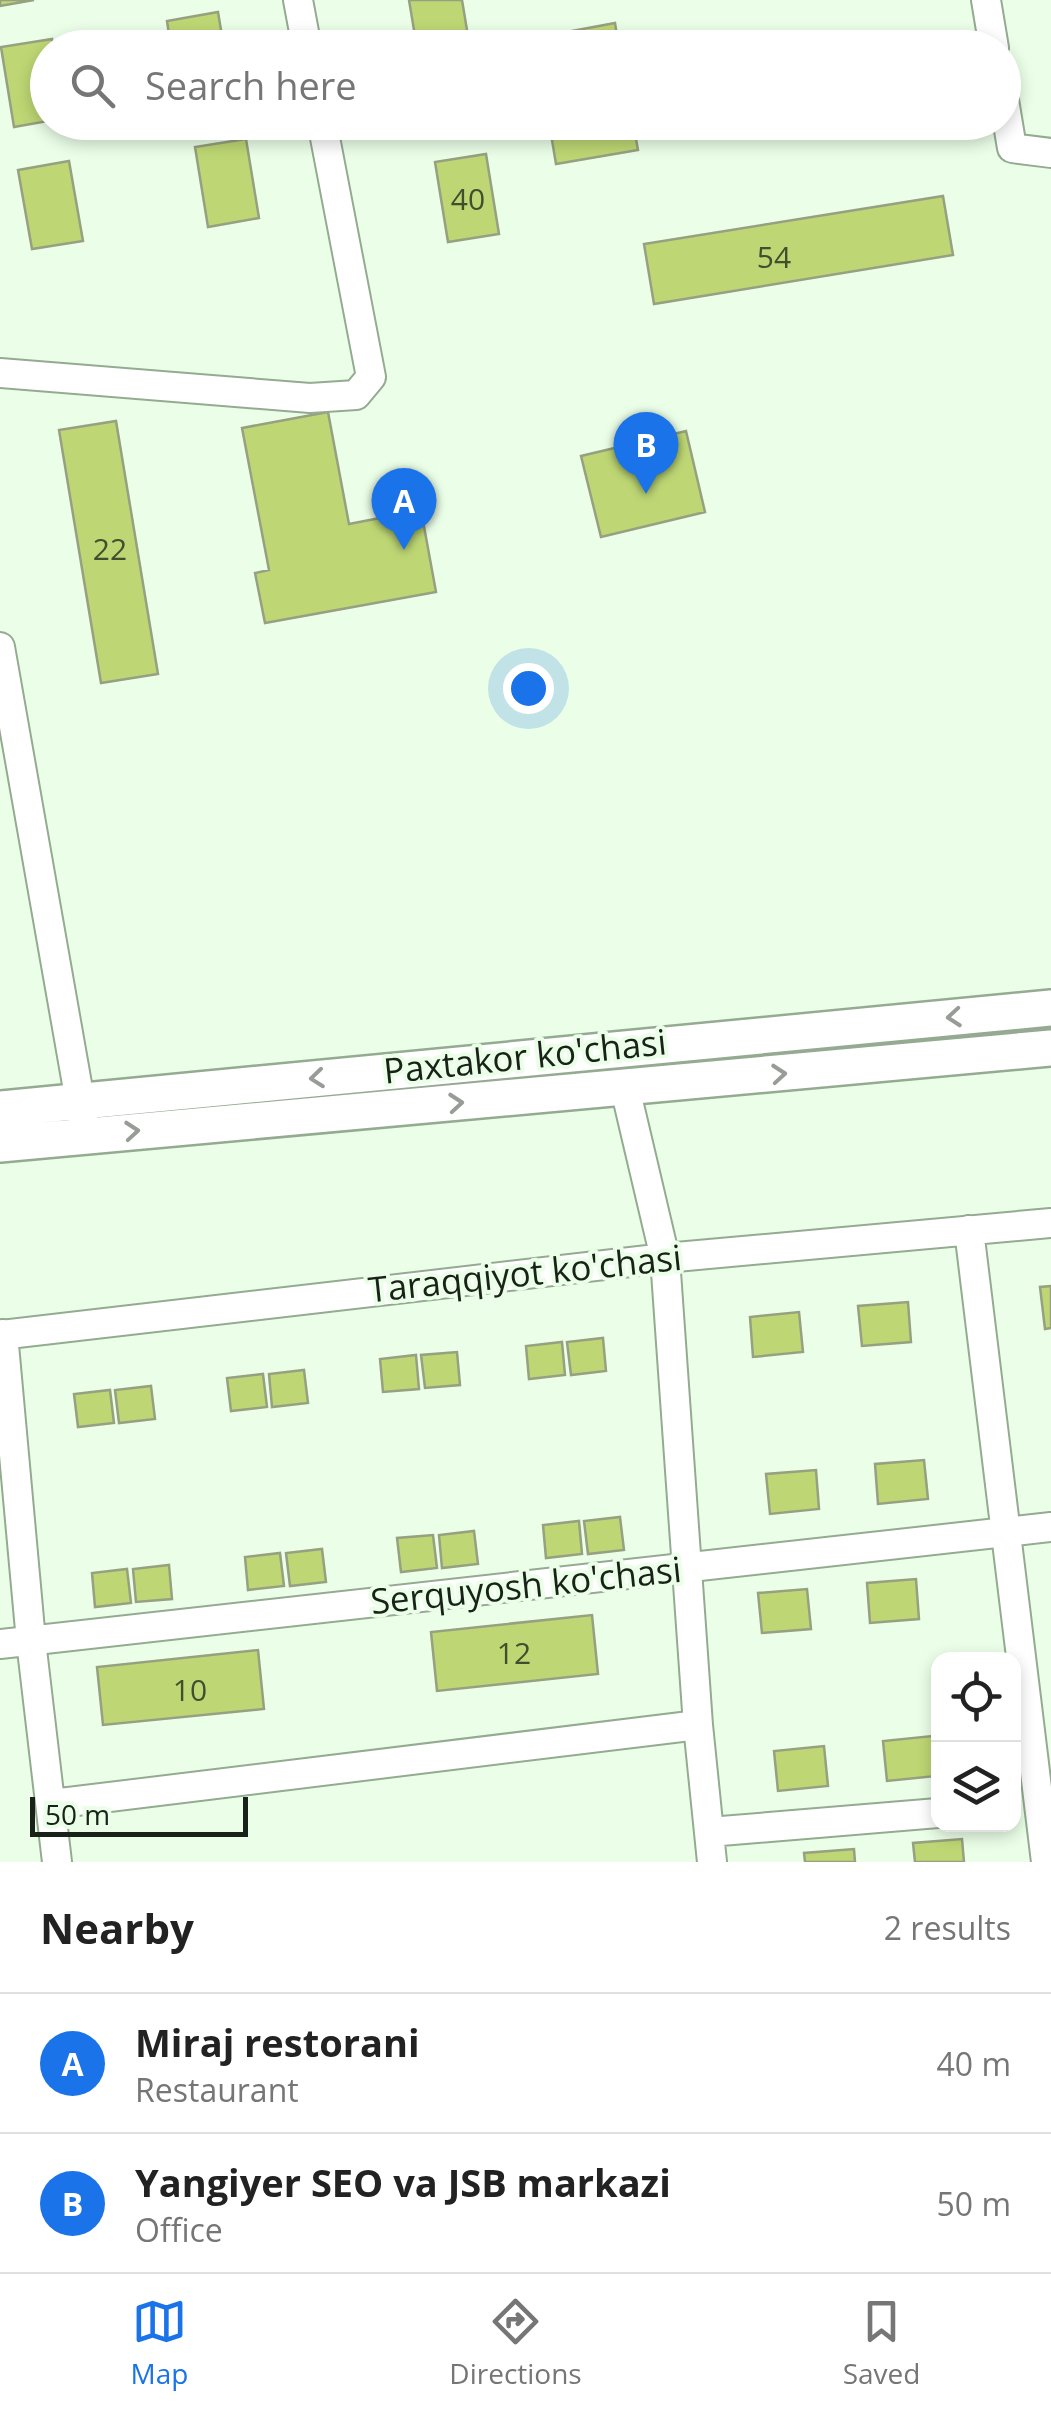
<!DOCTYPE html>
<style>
body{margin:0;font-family:"Open Sans",sans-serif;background:#f6f6f6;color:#222}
.controls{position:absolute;right:30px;bottom:30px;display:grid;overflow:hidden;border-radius:20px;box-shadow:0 5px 15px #0003}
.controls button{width:90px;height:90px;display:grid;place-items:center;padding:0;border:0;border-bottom:2px solid #e0e0e0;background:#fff;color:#222;font:50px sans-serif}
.scale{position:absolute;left:30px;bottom:25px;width:218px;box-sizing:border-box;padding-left:10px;border:5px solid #192218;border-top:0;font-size:28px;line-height:35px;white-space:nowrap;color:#192218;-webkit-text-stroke:8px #ebffe8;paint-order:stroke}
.you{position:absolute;left:528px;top:688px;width:35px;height:35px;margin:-25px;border:8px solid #fff;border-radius:50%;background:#1a73e8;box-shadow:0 0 0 15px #1a73e833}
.badge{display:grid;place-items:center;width:65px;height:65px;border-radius:50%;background:#1a73e8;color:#fff;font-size:32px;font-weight:700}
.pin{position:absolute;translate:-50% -82px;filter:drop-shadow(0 2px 5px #0008)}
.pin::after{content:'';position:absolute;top:52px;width:35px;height:30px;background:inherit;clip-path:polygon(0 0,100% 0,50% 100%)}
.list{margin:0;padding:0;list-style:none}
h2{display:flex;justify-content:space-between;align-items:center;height:130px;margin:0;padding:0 40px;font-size:42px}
h2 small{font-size:32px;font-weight:400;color:#767676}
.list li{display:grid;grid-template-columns:65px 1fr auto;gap:30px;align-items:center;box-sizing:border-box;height:140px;padding:0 40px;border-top:2px solid #e0e0e0}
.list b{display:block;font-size:38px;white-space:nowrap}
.list p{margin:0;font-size:32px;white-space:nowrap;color:#767676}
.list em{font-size:32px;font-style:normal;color:#767676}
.icon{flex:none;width:55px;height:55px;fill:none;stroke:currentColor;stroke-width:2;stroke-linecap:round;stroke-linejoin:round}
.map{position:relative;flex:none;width:1051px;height:1862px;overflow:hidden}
.search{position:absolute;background:#fff;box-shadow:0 5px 15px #0003;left:30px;right:30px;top:30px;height:110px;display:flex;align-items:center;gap:25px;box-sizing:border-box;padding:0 35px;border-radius:55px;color:#767676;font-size:38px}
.sheet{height:410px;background:#fff}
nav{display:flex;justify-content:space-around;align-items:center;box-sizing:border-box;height:140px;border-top:2px solid #e0e0e0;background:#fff;font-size:28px;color:#767676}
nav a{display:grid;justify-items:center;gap:5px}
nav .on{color:#1a73e8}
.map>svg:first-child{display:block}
.building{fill:#bed774;stroke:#97a081;stroke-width:2.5}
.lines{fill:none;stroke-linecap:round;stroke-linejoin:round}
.minor-casing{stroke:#94ab91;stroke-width:32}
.major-casing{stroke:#94ab91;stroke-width:40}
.minor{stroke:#fff;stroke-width:28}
.major{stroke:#fff;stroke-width:35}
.oneway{stroke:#989c97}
.labels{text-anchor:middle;stroke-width:8;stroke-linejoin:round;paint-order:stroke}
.number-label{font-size:30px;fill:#424f2f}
.street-label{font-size:35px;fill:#192218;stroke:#ebffe8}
</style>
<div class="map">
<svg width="1051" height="1862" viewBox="0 0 1051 1862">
<rect width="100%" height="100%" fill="#ebffe8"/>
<path class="building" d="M 0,0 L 34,0 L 0,6 Z
M 409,0 L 462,0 L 470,48 L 417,48 Z
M 218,12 L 224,48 L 171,48 L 167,21 Z
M 615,23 L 619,48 L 535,48 L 534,38 Z
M 52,39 L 53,48 L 48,48 L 48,121 L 14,127 L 1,47 Z
M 549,122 L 633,122 L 638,150 L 556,164 Z
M 246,139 L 259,218 L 208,227 L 195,147 Z
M 486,154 L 499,234 L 448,242 L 435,162 Z
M 69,161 L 83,241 L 32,249 L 18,170 Z
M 943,196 L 953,255 L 654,304 L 644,244 Z
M 328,412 L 349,524 L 421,510 L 436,592 L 265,623 L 255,573 L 269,570 L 242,428 Z
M 116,421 L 158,674 L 101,683 L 59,430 Z
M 686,431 L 705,512 L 601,537 L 581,456 Z
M 1051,1286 L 1051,1328 L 1045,1329 L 1040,1287 Z
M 908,1302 L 911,1342 L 862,1346 L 858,1306 Z
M 799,1312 L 803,1352 L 753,1357 L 750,1317 Z
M 603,1338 L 606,1371 L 571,1375 L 567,1342 Z
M 562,1342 L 565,1375 L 529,1379 L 526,1346 Z
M 457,1352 L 460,1385 L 425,1388 L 421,1355 Z
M 416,1355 L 419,1389 L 383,1392 L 380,1359 Z
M 304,1370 L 308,1403 L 272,1407 L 269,1374 Z
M 263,1374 L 267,1407 L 231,1411 L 227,1378 Z
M 151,1386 L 155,1419 L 119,1423 L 115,1390 Z
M 110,1390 L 114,1423 L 78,1427 L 74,1394 Z
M 924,1460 L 928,1499 L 878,1504 L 875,1464 Z
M 816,1470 L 819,1509 L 770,1514 L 766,1474 Z
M 620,1517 L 624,1550 L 588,1554 L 584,1521 Z
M 579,1521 L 582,1554 L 546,1558 L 543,1525 Z
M 474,1531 L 478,1564 L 442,1568 L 439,1535 Z
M 433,1535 L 437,1568 L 401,1572 L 397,1538 Z
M 322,1549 L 326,1582 L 290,1586 L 286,1553 Z
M 280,1553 L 284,1586 L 248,1590 L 245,1557 Z
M 169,1565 L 172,1599 L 136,1602 L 133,1569 Z
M 127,1569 L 131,1603 L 95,1607 L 92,1573 Z
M 916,1579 L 919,1619 L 870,1623 L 867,1583 Z
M 807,1589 L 811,1629 L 762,1633 L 758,1593 Z
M 592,1615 L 598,1674 L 437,1691 L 431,1632 Z
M 258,1650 L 264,1709 L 103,1725 L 97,1667 Z
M 932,1736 L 936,1776 L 887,1781 L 883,1741 Z
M 824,1746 L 828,1786 L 778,1791 L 774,1751 Z
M 962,1839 L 964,1862 L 915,1862 L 913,1843 Z
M 854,1849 L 855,1862 L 805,1862 L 804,1853 Z"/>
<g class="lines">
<g class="minor-casing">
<path id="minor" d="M 298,0 L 307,48
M 986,0 L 994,48
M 1004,100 L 1012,148 L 1051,153
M 0,373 L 310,398 L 356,395 L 371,377 L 322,122
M 0,647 L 83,1118
M 625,1088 L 665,1258 L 698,1725 L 712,1862
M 969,1230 L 1046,1862
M 3,1334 L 31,1641 L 57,1862
M 0,1335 L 665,1258 L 1051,1223
M 0,1644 L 1051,1527
M 52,1804 L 698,1725
M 709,1832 L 938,1813"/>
</g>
<g class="major-casing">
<path id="major" d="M 0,1109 L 1051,1008
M 0,1144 L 1051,1048"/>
</g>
<use href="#minor" class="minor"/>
<use href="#major" class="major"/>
</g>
<defs><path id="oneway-chevron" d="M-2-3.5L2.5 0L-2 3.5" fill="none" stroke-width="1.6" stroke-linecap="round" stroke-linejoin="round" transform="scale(2.5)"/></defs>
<g class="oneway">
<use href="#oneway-chevron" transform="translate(954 1017) rotate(175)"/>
<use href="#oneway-chevron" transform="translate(779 1074) rotate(-5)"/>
<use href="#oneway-chevron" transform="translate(317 1078) rotate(174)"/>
<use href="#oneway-chevron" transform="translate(456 1103) rotate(-5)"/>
<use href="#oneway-chevron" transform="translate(132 1131) rotate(-5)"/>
</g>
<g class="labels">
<g class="number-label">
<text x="468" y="210">40</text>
<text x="774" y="268">54</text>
<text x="110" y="560">22</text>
<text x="514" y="1664">12</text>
<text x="190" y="1701">10</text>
</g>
<g class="street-label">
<text transform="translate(525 1057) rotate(-6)" y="12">Paxtakor ko'chasi</text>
<text transform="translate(525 1274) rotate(-6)" y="12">Taraqqiyot ko'chasi</text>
<text transform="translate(526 1586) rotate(-6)" y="12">Serquyosh ko'chasi</text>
</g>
</g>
</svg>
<div class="controls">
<button><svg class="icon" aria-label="locate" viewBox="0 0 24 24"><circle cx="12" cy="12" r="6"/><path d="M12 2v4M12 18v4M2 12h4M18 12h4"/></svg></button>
<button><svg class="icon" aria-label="layers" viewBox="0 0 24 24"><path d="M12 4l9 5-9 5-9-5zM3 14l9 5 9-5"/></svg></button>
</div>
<div class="scale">50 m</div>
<div class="you"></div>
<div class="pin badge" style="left:404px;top:550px">A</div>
<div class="pin badge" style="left:646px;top:494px">B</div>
<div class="search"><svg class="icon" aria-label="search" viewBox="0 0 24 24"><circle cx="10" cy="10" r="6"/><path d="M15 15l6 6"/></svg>Search here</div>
</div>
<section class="sheet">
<h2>Nearby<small>2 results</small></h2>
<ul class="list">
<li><span class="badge">A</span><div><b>Miraj restorani</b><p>Restaurant</p></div><em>40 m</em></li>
<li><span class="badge">B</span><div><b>Yangiyer SEO va JSB markazi</b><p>Office</p></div><em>50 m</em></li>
</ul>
</section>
<nav>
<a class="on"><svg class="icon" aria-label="map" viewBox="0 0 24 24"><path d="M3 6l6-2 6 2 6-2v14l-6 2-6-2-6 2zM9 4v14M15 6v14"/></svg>Map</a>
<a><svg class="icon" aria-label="directions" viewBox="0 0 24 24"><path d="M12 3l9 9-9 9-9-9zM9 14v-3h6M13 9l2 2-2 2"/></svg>Directions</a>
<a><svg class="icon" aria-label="saved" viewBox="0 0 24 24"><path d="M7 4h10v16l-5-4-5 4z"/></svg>Saved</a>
</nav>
